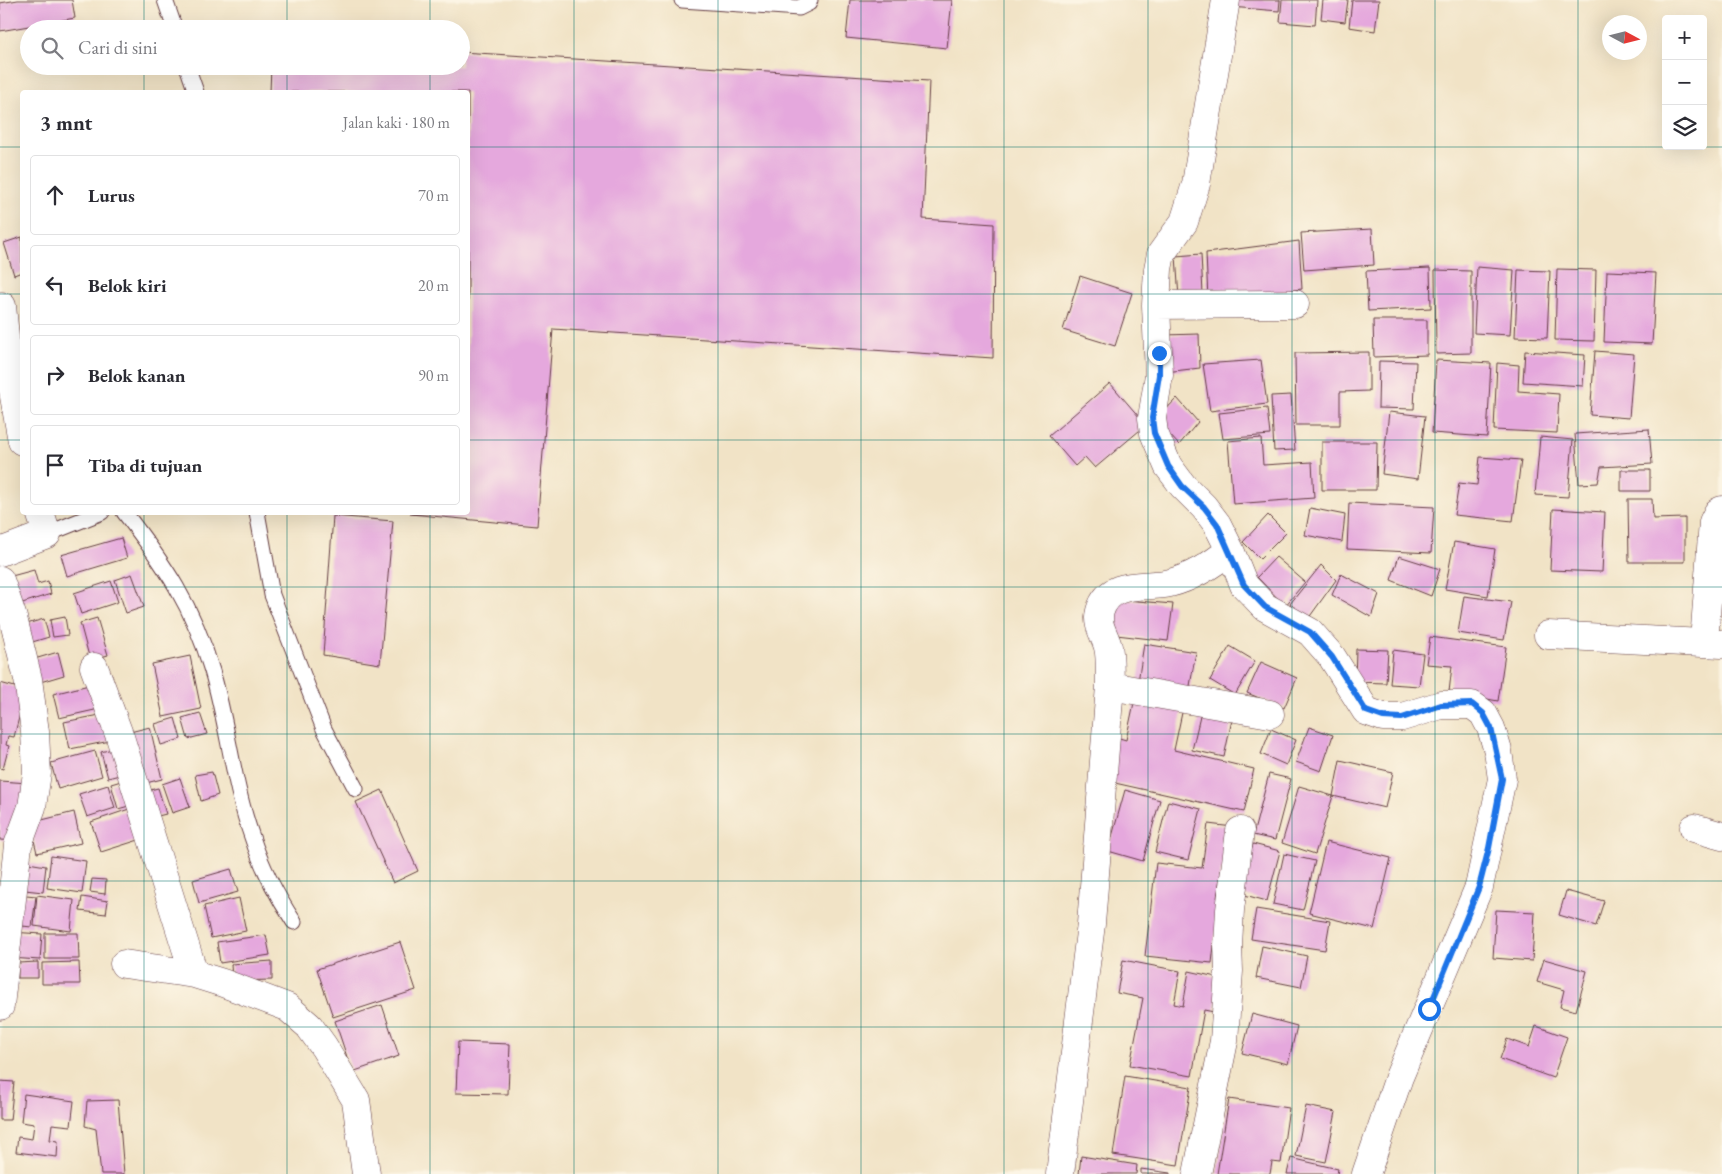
<!DOCTYPE html>
<html lang="id">
<meta charset="utf-8">
<style>
body{margin:0;font-family:"EB Garamond",serif;background:#f2f2f3;color:#2b2b33}
.controls{position:absolute;right:15px;top:15px;display:grid;overflow:hidden;border-radius:5px;box-shadow:0 5px 20px #0002}
.controls button{width:45px;height:45px;display:grid;place-items:center;padding:0;border:0;border-bottom:1px solid #e1e1e2;background:#fff;color:#2b2b33;font:25px sans-serif}
.compass{position:absolute;left:1602px;top:15px;width:45px;height:45px;border-radius:50%;background:#fff;box-shadow:0 5px 20px #0002;rotate:97deg}
.stop{position:absolute;width:15px;height:15px;margin:-11px;border:4px solid #1a73e8;border-radius:50%;background:#fff}
.stop.end{background:#1a73e8;border-color:#fff;box-shadow:0 1px 5px #0008}
.list{margin:0;padding:0;list-style:none}
h2{display:flex;justify-content:space-between;align-items:center;height:65px;margin:0;padding:0 20px;font-size:21px}
h2 small{font-size:16px;font-weight:400;color:#7c7c81}
.list li{display:grid;grid-template-columns:32px 1fr auto;gap:15px;align-items:center;box-sizing:border-box;height:80px;margin:0 10px 10px;padding:0 10px;border:1px solid #e1e1e2;border-radius:5px}
.list b{display:block;font-size:19px;white-space:nowrap}
.list em{font-size:16px;font-style:normal;color:#7c7c81}
.icon{flex:none;width:28px;height:28px;fill:none;stroke:currentColor;stroke-width:2;stroke-linecap:round;stroke-linejoin:round}
.map{position:relative;flex:none;width:1722px;height:1174px;overflow:hidden}
.search{position:absolute;background:#fff;box-shadow:0 5px 20px #0002;left:20px;top:20px;width:450px;height:55px;display:flex;align-items:center;gap:12px;box-sizing:border-box;padding:0 18px;border-radius:28px;color:#7c7c81;font-size:19px}
.panel{position:absolute;background:#fff;box-shadow:0 5px 20px #0002;left:20px;top:90px;width:450px;height:425px;border-radius:5px}
.map>svg:first-child{display:block}
.building{fill:#e5a8dd}
.lines{fill:none;stroke-linecap:round;stroke-linejoin:round}
.lane-casing{stroke:#633c42;stroke-width:17}
.street-casing{stroke:#633c42;stroke-width:29}
.lane{stroke:#fff;stroke-width:15}
.street{stroke:#fff;stroke-width:28}
.route{stroke:#1a73e8;stroke-width:6}
.grid{fill:none;stroke:#0f766e;stroke-width:1;stroke-opacity:0.55}
</style>
<div class="map">
<svg width="1722" height="1174" viewBox="0 0 1722 1174">
<rect width="100%" height="100%" fill="#fcf5e5"/>
<filter id="ink" filterUnits="userSpaceOnUse"><feTurbulence type="fractalNoise" baseFrequency=".02" numOctaves="2"/><feDisplacementMap in="SourceGraphic" scale="10" xChannelSelector="R" yChannelSelector="G"/><feConvolveMatrix kernelMatrix="1 2 1 2 8 2 1 2 1" color-interpolation-filters="sRGB"/></filter>
<filter id="wash" filterUnits="userSpaceOnUse"><feTurbulence type="fractalNoise" baseFrequency=".0096" numOctaves="4" result="noise"/><feDisplacementMap in="SourceGraphic" scale="20" xChannelSelector="R" yChannelSelector="G"/><feGaussianBlur stdDeviation="1.12" result="paint"/><feColorMatrix in="noise" values="0 0 0 0 0 0 0 0 0 0 0 0 0 0 0 0 0 1.4 0 .05"/><feComposite in="paint" operator="in"/></filter>
<g filter="url(#wash)">
<rect width="100%" height="100%" fill="#f1e3c6"/>
<g id="blocks">
<path class="building" d="M 18,0 L 72,0 L 75,18 L 0,31 L 0,3 Z
M 850,0 L 952,0 L 947,48 L 846,38 Z
M 1231,0 L 1280,0 L 1279,11 L 1230,7 Z
M 1282,0 L 1317,0 L 1315,25 L 1280,22 Z
M 1323,0 L 1348,0 L 1345,22 L 1321,19 Z
M 1352,0 L 1379,0 L 1375,31 L 1349,27 Z
M 461,52 L 929,81 L 923,219 L 994,224 L 993,358 L 553,329 L 537,526 L 410,514 L 468,512 L 468,92 L 270,92 L 271,66 L 461,66 Z
M 1372,229 L 1374,265 L 1304,270 L 1301,233 Z
M 22,237 L 22,272 L 14,275 L 4,243 Z
M 1299,241 L 1302,289 L 1208,300 L 1206,253 Z
M 1201,254 L 1203,294 L 1179,298 L 1176,256 Z
M 1477,267 L 1514,270 L 1510,335 L 1474,333 Z
M 1430,268 L 1431,308 L 1368,311 L 1366,271 Z
M 1557,269 L 1596,270 L 1594,341 L 1555,340 Z
M 1435,270 L 1471,271 L 1471,353 L 1436,354 Z
M 1518,270 L 1550,271 L 1547,338 L 1515,337 Z
M 1607,271 L 1656,273 L 1652,344 L 1604,342 Z
M 1080,276 L 1132,293 L 1115,346 L 1063,330 Z
M 1373,320 L 1427,320 L 1427,355 L 1374,357 Z
M 1199,334 L 1200,368 L 1165,372 L 1164,335 Z
M 1525,351 L 1585,355 L 1583,386 L 1523,382 Z
M 1595,351 L 1634,354 L 1629,418 L 1590,415 Z
M 1369,352 L 1369,391 L 1340,392 L 1340,425 L 1296,425 L 1295,353 Z
M 1261,360 L 1267,404 L 1210,411 L 1203,364 Z
M 1436,360 L 1491,363 L 1487,437 L 1432,433 Z
M 1379,361 L 1416,362 L 1414,409 L 1378,408 Z
M 1497,363 L 1519,365 L 1518,391 L 1559,394 L 1557,433 L 1494,430 Z
M 1110,383 L 1146,425 L 1095,468 L 1085,457 L 1075,466 L 1049,436 Z
M 1291,395 L 1295,450 L 1274,451 L 1271,396 Z
M 1177,398 L 1198,422 L 1179,445 L 1156,420 Z
M 1267,408 L 1270,435 L 1223,439 L 1219,413 Z
M 1389,412 L 1425,416 L 1418,479 L 1382,474 Z
M 1649,429 L 1652,464 L 1601,467 L 1598,483 L 1579,484 L 1575,434 Z
M 1540,437 L 1573,440 L 1568,497 L 1535,495 Z
M 1261,438 L 1263,465 L 1312,462 L 1314,498 L 1233,504 L 1228,441 Z
M 1322,442 L 1377,442 L 1376,490 L 1322,490 Z
M 1480,457 L 1521,460 L 1513,521 L 1454,515 L 1459,483 L 1477,485 Z
M 1621,470 L 1650,470 L 1650,491 L 1621,491 Z
M 1628,499 L 1652,499 L 1653,519 L 1685,518 L 1685,562 L 1629,562 Z
M 1349,503 L 1434,507 L 1431,553 L 1347,549 Z
M 1310,508 L 1345,515 L 1342,542 L 1305,535 Z
M 1553,509 L 1605,512 L 1602,572 L 1550,570 Z
M 1268,515 L 1286,533 L 1260,559 L 1243,542 Z
M 333,516 L 393,521 L 380,664 L 323,655 Z
M 121,538 L 127,558 L 67,576 L 61,555 Z
M 1454,542 L 1495,549 L 1488,596 L 1445,589 Z
M 1399,556 L 1440,569 L 1431,596 L 1391,580 Z
M 1276,557 L 1305,582 L 1285,606 L 1257,577 Z
M 1321,565 L 1336,580 L 1308,619 L 1290,604 Z
M 34,570 L 38,584 L 48,581 L 51,594 L 16,605 L 8,577 Z
M 132,574 L 144,607 L 126,613 L 115,580 Z
M 1341,574 L 1379,594 L 1371,617 L 1332,595 Z
M 111,581 L 118,602 L 81,614 L 74,593 Z
M 1464,596 L 1511,602 L 1504,640 L 1458,633 Z
M 1113,599 L 1173,604 L 1168,641 L 1108,634 Z
M 65,617 L 68,635 L 53,637 L 50,620 Z
M 97,618 L 108,655 L 90,660 L 80,623 Z
M 44,619 L 49,637 L 29,643 L 23,625 Z
M 1430,637 L 1506,647 L 1498,701 L 1449,692 L 1452,666 L 1426,664 Z
M 1144,644 L 1196,652 L 1188,697 L 1137,688 Z
M 1230,646 L 1255,661 L 1235,695 L 1210,680 Z
M 1356,649 L 1388,650 L 1386,683 L 1355,682 Z
M 1393,650 L 1423,654 L 1419,686 L 1390,684 Z
M 58,652 L 64,675 L 37,683 L 31,660 Z
M 190,656 L 201,709 L 163,717 L 152,664 Z
M 1261,662 L 1297,678 L 1284,708 L 1247,693 Z
M 0,683 L 26,690 L 14,737 L 8,736 L 6,745 L 9,746 L 3,769 L 0,768 Z
M 93,684 L 99,709 L 59,718 L 53,694 Z
M 1135,698 L 1183,708 L 1174,750 L 1254,769 L 1244,812 L 1106,781 L 1116,737 L 1126,740 Z
M 1202,708 L 1233,715 L 1224,757 L 1192,750 Z
M 200,713 L 207,734 L 188,739 L 182,718 Z
M 105,714 L 110,741 L 70,749 L 64,722 Z
M 175,718 L 181,739 L 161,745 L 155,724 Z
M 150,727 L 162,779 L 142,784 L 130,732 Z
M 1309,727 L 1333,735 L 1321,771 L 1296,762 Z
M 1271,729 L 1296,740 L 1286,765 L 1261,754 Z
M 119,747 L 127,773 L 108,778 L 101,752 Z
M 95,751 L 102,776 L 58,789 L 51,763 Z
M 1340,760 L 1393,772 L 1385,808 L 1333,796 Z
M 212,772 L 218,795 L 201,801 L 195,775 Z
M 1269,774 L 1291,779 L 1275,840 L 1253,835 Z
M 180,778 L 190,807 L 172,813 L 162,784 Z
M 128,779 L 136,804 L 118,809 L 111,784 Z
M 0,781 L 28,783 L 14,841 L 0,840 Z
M 108,785 L 115,808 L 87,817 L 79,794 Z
M 1299,786 L 1333,796 L 1315,854 L 1282,843 Z
M 158,788 L 166,814 L 150,818 L 142,792 Z
M 382,790 L 418,871 L 393,883 L 356,802 Z
M 1125,790 L 1160,800 L 1143,861 L 1108,851 Z
M 1168,801 L 1201,809 L 1188,860 L 1155,852 Z
M 135,807 L 145,838 L 101,852 L 91,822 Z
M 74,812 L 81,843 L 37,853 L 30,823 Z
M 1208,824 L 1233,827 L 1228,871 L 1221,870 L 1217,898 L 1226,899 L 1215,937 L 1212,963 L 1145,956 L 1156,863 L 1202,868 Z
M 1326,842 L 1391,858 L 1374,929 L 1309,913 Z
M 1253,844 L 1280,851 L 1267,901 L 1241,894 Z
M 1284,854 L 1315,861 L 1303,910 L 1273,904 Z
M 51,856 L 86,861 L 82,893 L 47,888 Z
M 28,863 L 46,866 L 43,892 L 25,890 Z
M 231,869 L 238,892 L 199,903 L 193,880 Z
M 92,879 L 106,880 L 105,894 L 90,892 Z
M 1566,891 L 1604,901 L 1596,926 L 1559,915 Z
M 17,894 L 36,896 L 32,927 L 12,925 Z
M 37,895 L 74,900 L 71,931 L 34,926 Z
M 82,897 L 108,901 L 106,914 L 80,911 Z
M 239,898 L 246,931 L 211,938 L 204,906 Z
M 1256,909 L 1330,921 L 1325,950 L 1251,939 Z
M 1496,910 L 1535,912 L 1532,961 L 1493,958 Z
M 11,932 L 42,934 L 40,960 L 10,958 Z
M 45,933 L 78,933 L 79,959 L 45,959 Z
M 266,935 L 270,955 L 220,963 L 217,942 Z
M 400,942 L 416,990 L 333,1017 L 317,969 Z
M 1262,946 L 1307,956 L 1301,987 L 1256,978 Z
M 1544,959 L 1587,971 L 1576,1011 L 1560,1007 L 1564,990 L 1537,982 Z
M 1123,960 L 1180,971 L 1174,1004 L 1183,1006 L 1189,971 L 1221,978 L 1214,1012 L 1204,1010 L 1192,1076 L 1130,1065 L 1143,998 L 1117,993 Z
M 272,961 L 272,980 L 232,981 L 231,964 Z
M 38,962 L 38,978 L 18,978 L 18,963 Z
M 79,962 L 80,984 L 42,984 L 42,963 Z
M 382,1005 L 399,1056 L 352,1072 L 335,1021 Z
M 1252,1014 L 1297,1026 L 1288,1064 L 1242,1053 Z
M 1536,1026 L 1567,1037 L 1553,1078 L 1500,1059 L 1507,1039 L 1529,1047 Z
M 458,1042 L 510,1044 L 508,1094 L 456,1093 Z
M 1125,1076 L 1191,1087 L 1178,1165 L 1113,1155 Z
M 0,1081 L 14,1082 L 10,1120 L 0,1120 Z
M 24,1094 L 74,1101 L 71,1126 L 52,1124 L 50,1140 L 58,1141 L 57,1157 L 16,1152 L 18,1137 L 32,1139 L 34,1124 L 21,1122 Z
M 1229,1099 L 1289,1108 L 1281,1163 L 1272,1162 L 1270,1174 L 1217,1174 Z
M 118,1100 L 124,1174 L 101,1174 L 96,1129 L 85,1126 L 87,1101 Z
M 1306,1106 L 1336,1112 L 1326,1162 L 1296,1156 Z
M 1081,1156 L 1137,1165 L 1136,1174 L 1079,1174 Z
M 1291,1158 L 1338,1169 L 1337,1174 L 1287,1174 Z
M 1141,1169 L 1170,1173 L 1170,1174 L 1141,1174 Z"/>
</g>
</g>
<g filter="url(#ink)">
<use href="#blocks" fill-opacity="0" stroke="#633c42" stroke-width="1"/>
<g class="lines">
<g class="lane-casing">
<path id="lane" d="M 165,0 L 175,29
M 682,0 L 799,8 L 809,3 L 810,0
M 187,66 L 196,92
M 124,512 C 165,565 193,606 212,671 C 228,725 233,784 252,837 C 262,868 277,896 294,922
M 257,512 L 272,595 L 324,729 L 356,789
M 47,534 L 102,512"/>
</g>
<g class="street-casing">
<path id="street" d="M 1156,305 L 1295,304
M 2,306 L 7,357 L 22,441
M 1230,550 L 1244,585 L 1265,607 L 1310,632 L 1332,657 L 1366,711 L 1383,717 L 1402,717 L 1441,705 L 1472,705 L 1483,713 L 1491,728 L 1498,751 L 1502,779 L 1479,887 L 1399,1077 L 1366,1174
M 0,552 L 47,534 L 40,512
M 0,580 L 13,618 L 28,679 L 35,732 L 37,773 L 32,807 L 18,845 L 0,1006
M 1548,635 L 1722,644
M 1704,642 L 1713,522 L 1718,512 L 1722,510
M 94,667 L 120,737 L 194,974 L 223,983 L 287,1007 L 309,1026 L 324,1047 L 356,1100 L 366,1174
M 1110,686 L 1270,714
M 1694,828 L 1722,836
M 124,964 L 194,974
M 1060,1174 L 1091,924 L 1110,686 C 1109,674 1111,659 1108,647 C 1105,635 1096,625 1100,611 C 1110,578 1146,589 1170,583 C 1193,577 1212,565 1230,550 L 1217,524 L 1204,507 L 1183,486 L 1168,466 L 1154,433 L 1152,418 L 1159,375 L 1156,305 L 1158,269 L 1161,254 L 1184,222 L 1196,184 L 1226,0
M 1197,1174 L 1224,1041 L 1229,971 L 1228,945 L 1230,910 L 1240,831"/>
</g>
<use href="#lane" class="lane"/>
<use href="#street" class="street"/>
</g>
</g>
<g class="lines" filter="url(#ink)">
<path class="route" d="M 1159,353 L 1159,375 L 1152,418 L 1154,433 L 1168,466 L 1182,486 L 1204,507 L 1217,524 L 1244,585 L 1265,607 L 1310,632 L 1332,657 L 1366,711 L 1383,717 L 1402,718 L 1441,705 L 1472,704 L 1483,713 L 1491,728 L 1502,779 L 1489,848 L 1479,887 L 1429,1009"/>
</g>
<path class="grid" d="M 144,0 L 144,29M 287,0 L 287,29M 430,0 L 430,29M 574,0 L 574,1174M 718,0 L 718,1174M 861,0 L 861,1174M 1004,0 L 1004,1174M 1148,0 L 1148,1174M 1292,0 L 1292,1174M 1435,0 L 1435,1174M 1578,0 L 1578,1174M 144,66 L 144,92M 287,66 L 287,92M 430,66 L 430,92M 0,147 L 22,147M 468,147 L 1722,147M 0,294 L 22,294M 468,294 L 1722,294M 0,440 L 22,440M 468,440 L 1722,440M 144,512 L 144,1174M 287,512 L 287,1174M 430,512 L 430,1174M 0,587 L 1722,587M 0,734 L 1722,734M 0,881 L 1722,881M 0,1027 L 1722,1027"/>
</svg>
<div class="controls">
<button>+</button>
<button>−</button>
<button><svg class="icon" aria-label="layers" viewBox="0 0 24 24"><path d="M12 4l9 5-9 5-9-5zM3 14l9 5 9-5"/></svg></button>
</div>
<svg class="compass" viewBox="-18 -18 36 36"><path d="M0-13l5 13h-10z" fill="#e53935"/><path d="M0 13l5-13h-10z" fill="#7c7c81"/></svg>
<div class="stop" style="left:1429px;top:1009px"></div>
<div class="stop end" style="left:1159px;top:353px"></div>
<div class="search"><svg class="icon" aria-label="search" viewBox="0 0 24 24"><circle cx="10" cy="10" r="6"/><path d="M15 15l6 6"/></svg>Cari di sini</div>
<section class="panel">
<h2>3 mnt<small>Jalan kaki · 180 m</small></h2>
<ul class="list">
<li><svg class="icon" aria-label="ahead" viewBox="0 0 24 24"><path d="M12 20V5M6 11l6-6 6 6"/></svg><div><b>Lurus</b></div><em>70 m</em></li>
<li><svg class="icon" aria-label="left" viewBox="0 0 24 24"><path d="M17 20v-9H6M10 6l-5 5 5 5"/></svg><div><b>Belok kiri</b></div><em>20 m</em></li>
<li><svg class="icon" aria-label="right" viewBox="0 0 24 24"><path d="M7 20v-9h11M14 6l5 5-5 5"/></svg><div><b>Belok kanan</b></div><em>90 m</em></li>
<li><svg class="icon" aria-label="arrive" viewBox="0 0 24 24"><path d="M6 21V4h12l-3 4 3 4H6"/></svg><div><b>Tiba di tujuan</b></div></li>
</ul>
</section>
</div>
